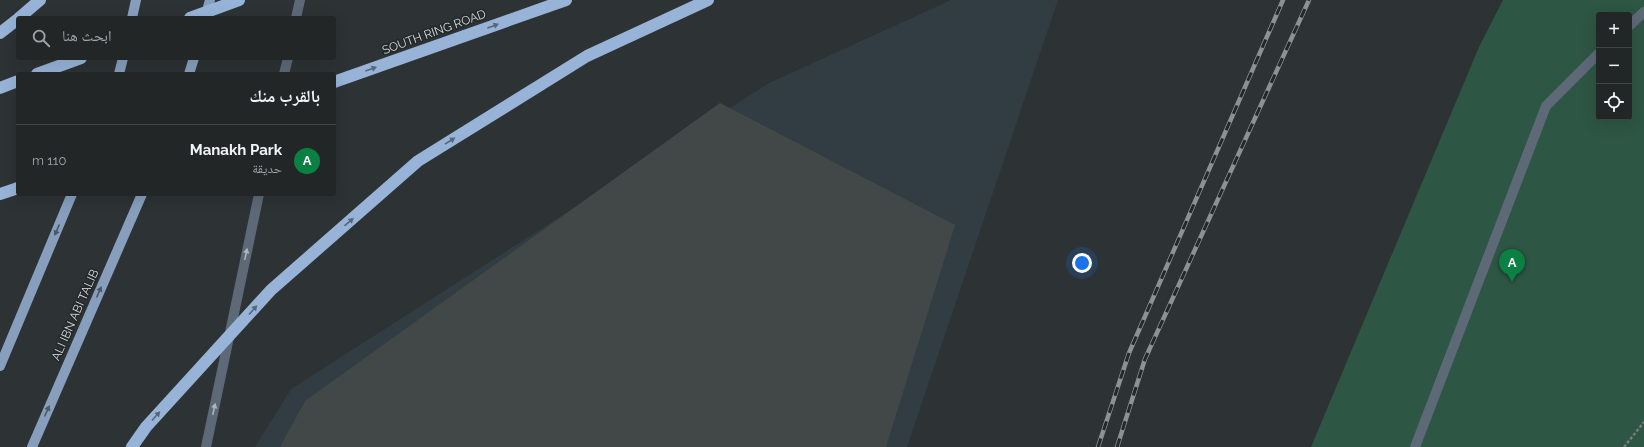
<!DOCTYPE html>
<html lang="ar">
<meta charset="utf-8">
<style>
body{margin:0;font-family:Raleway,"Noto Naskh Arabic",sans-serif;background:#2e3233;color:#f1f3f6;direction:rtl}
.controls{position:absolute;right:12px;top:12px;display:grid;overflow:hidden;border-radius:4px;box-shadow:0 4px 16px #0002}
.controls button{width:36px;height:36px;display:grid;place-items:center;padding:0;border:0;border-bottom:1px solid #3f4344;background:#222627;color:#f1f3f6;font:20px sans-serif}
.you{position:absolute;left:1082px;top:263px;width:14px;height:14px;margin:-10px;border:3px solid #fff;border-radius:50%;background:#1a73e8;box-shadow:0 0 0 6px #1a73e833}
.badge{display:grid;place-items:center;width:26px;height:26px;border-radius:50%;background:#0b8043;color:#fff;font-size:13px;font-weight:700}
.pin{position:absolute;translate:-50% -33px;filter:drop-shadow(0 1px 2px #0008)}
.pin::after{content:'';position:absolute;top:21px;width:14px;height:12px;background:inherit;clip-path:polygon(0 0,100% 0,50% 100%)}
.list{margin:0;padding:0;list-style:none}
h2{display:flex;justify-content:space-between;align-items:center;height:52px;margin:0;padding:0 16px;font-size:17px}
h2 small{font-size:13px;font-weight:400;color:#a2a5a7}
.list li{display:grid;grid-template-columns:26px 1fr auto;gap:12px;align-items:center;box-sizing:border-box;height:72px;padding:0 16px;border-top:1px solid #3f4344}
.list b{display:block;font-size:15px;white-space:nowrap}
.list p{margin:0;font-size:13px;white-space:nowrap;color:#a2a5a7}
.list em{font-size:13px;font-style:normal;color:#a2a5a7}
.icon{flex:none;width:22px;height:22px;fill:none;stroke:currentColor;stroke-width:2;stroke-linecap:round;stroke-linejoin:round}
.map{position:relative;flex:none;width:1644px;height:447px;overflow:hidden;direction:ltr}
.search{position:absolute;background:#222627;box-shadow:0 4px 16px #0002;left:16px;top:16px;width:320px;height:44px;display:flex;align-items:center;gap:10px;box-sizing:border-box;padding:0 14px;border-radius:4px;color:#a2a5a7;font-size:15px}
.panel{position:absolute;background:#222627;box-shadow:0 4px 16px #0002;left:16px;top:72px;width:320px;height:124px;border-radius:4px;direction:rtl}
.map>svg:first-child{display:block}
.built{fill:#313d42}
.green{fill:#2e5644;fill-rule:evenodd}
.building{fill:#424848}
.lines{fill:none;stroke-linecap:round;stroke-linejoin:round}
.path{stroke:#787c7e;stroke-width:2.5;stroke-dasharray:3 2;stroke-linecap:butt}
.service{stroke:#5d6977;stroke-width:10}
.tertiary{stroke:#5d6977;stroke-width:10}
.primary{stroke:#879fbd;stroke-width:10}
.motorway{stroke:#97b4d8;stroke-width:12}
.rail-casing{stroke:#8d9193;stroke-width:4.5}
.rail{stroke:#23282a;stroke-width:3;stroke-dasharray:9;stroke-linecap:butt}
.oneway{fill:#576778}
.oneway2{fill:#4b5865}
.oneway3{fill:#aeb4ba}
.labels{text-anchor:middle;stroke-width:3;stroke-linejoin:round;paint-order:stroke}
.street-label{font-size:12px;fill:#d9dcde;stroke:#23282a}
</style>
<div class="map">
<svg width="1644" height="447" viewBox="0 0 1644 447">
<rect width="100%" height="100%" fill="#2d3234"/>
<path class="built" d="M 951,0 L 1058,0 L 907,447 L 255,447 L 291,389 L 769,83 Z"/>
<path class="green" d="M 1503,0 L 1644,0 L 1644,447 L 1311,447 L 1479,47 ZM 1599,15 L 1629,15 L 1629,117 L 1599,117 Z"/>
<path class="building" d="M 720,103 L 955,225 L 886,447 L 280,447 L 305,401 Z"/>
<g class="lines">
<path class="path" d="M 1624,447 L 1644,422"/>
<path class="service" d="M 1629,26 L 1644,12
M 1415,447 L 1546,106 L 1599,53"/>
<path class="tertiary" d="M 296,18 L 300,0
M 284,74 L 288,58
M 206,447 L 259,194"/>
<path class="primary" d="M 132,18 L 136,0
M 205,18 L 210,0
M 119,74 L 123,58
M 189,74 L 194,58
M 0,366 L 72,194
M 32,447 L 142,194"/>
<path class="motorway" d="M 19,18 L 40,0
M 190,18 L 239,0
M 0,33 L 18,19
M 37,74 L 81,58
M 334,82 L 566,0
M 0,88 L 18,81
M 0,194 L 18,188
M 132,447 L 146,427 L 271,290 L 418,161 L 587,56 L 708,0"/>
<g class="rail-casing">
<path id="rail" d="M 1098,447 L 1129,353 L 1283,0
M 1117,447 L 1145,359 L 1309,0"/>
</g>
<use href="#rail" class="rail"/>
</g>
<defs><path id="oneway-solid" d="M-6-.8H1V-3.2L6.5 0L1 3.2V.8H-6Z"/></defs>
<g class="oneway">
<use href="#oneway-solid" transform="translate(493 26) rotate(-20)"/>
<use href="#oneway-solid" transform="translate(371 69) rotate(-20)"/>
<use href="#oneway-solid" transform="translate(450 141) rotate(-32)"/>
<use href="#oneway-solid" transform="translate(349 222) rotate(-41)"/>
<use href="#oneway-solid" transform="translate(253 310) rotate(-48)"/>
<use href="#oneway-solid" transform="translate(156 416) rotate(-48)"/>
</g>
<g class="oneway2">
<use href="#oneway-solid" transform="translate(57 230) rotate(113)"/>
<use href="#oneway-solid" transform="translate(99 292) rotate(-66)"/>
<use href="#oneway-solid" transform="translate(47 411) rotate(-66)"/>
</g>
<g class="oneway3">
<use href="#oneway-solid" transform="translate(246 254) rotate(-78)"/>
<use href="#oneway-solid" transform="translate(214 409) rotate(-78)"/>
</g>
<g class="labels">
<g class="street-label">
<text transform="translate(434 32) rotate(-20)" y="4">SOUTH RING ROAD</text>
<text transform="translate(75 315) rotate(-66)" y="4">ALI IBN ABI TALIB</text>
</g>
</g>
</svg>
<div class="controls">
<button>+</button>
<button>−</button>
<button><svg class="icon" aria-label="locate" viewBox="0 0 24 24"><circle cx="12" cy="12" r="6"/><path d="M12 2v4M12 18v4M2 12h4M18 12h4"/></svg></button>
</div>
<div class="you"></div>
<div class="pin badge" style="left:1512px;top:282px">A</div>
<div class="search"><svg class="icon" aria-label="search" viewBox="0 0 24 24"><circle cx="10" cy="10" r="6"/><path d="M15 15l6 6"/></svg>ابحث هنا</div>
<section class="panel">
<h2>بالقرب منك<small></small></h2>
<ul class="list">
<li><span class="badge">A</span><div><b>Manakh Park</b><p>حديقة</p></div><em>110 m</em></li>
</ul>
</section>
</div>
